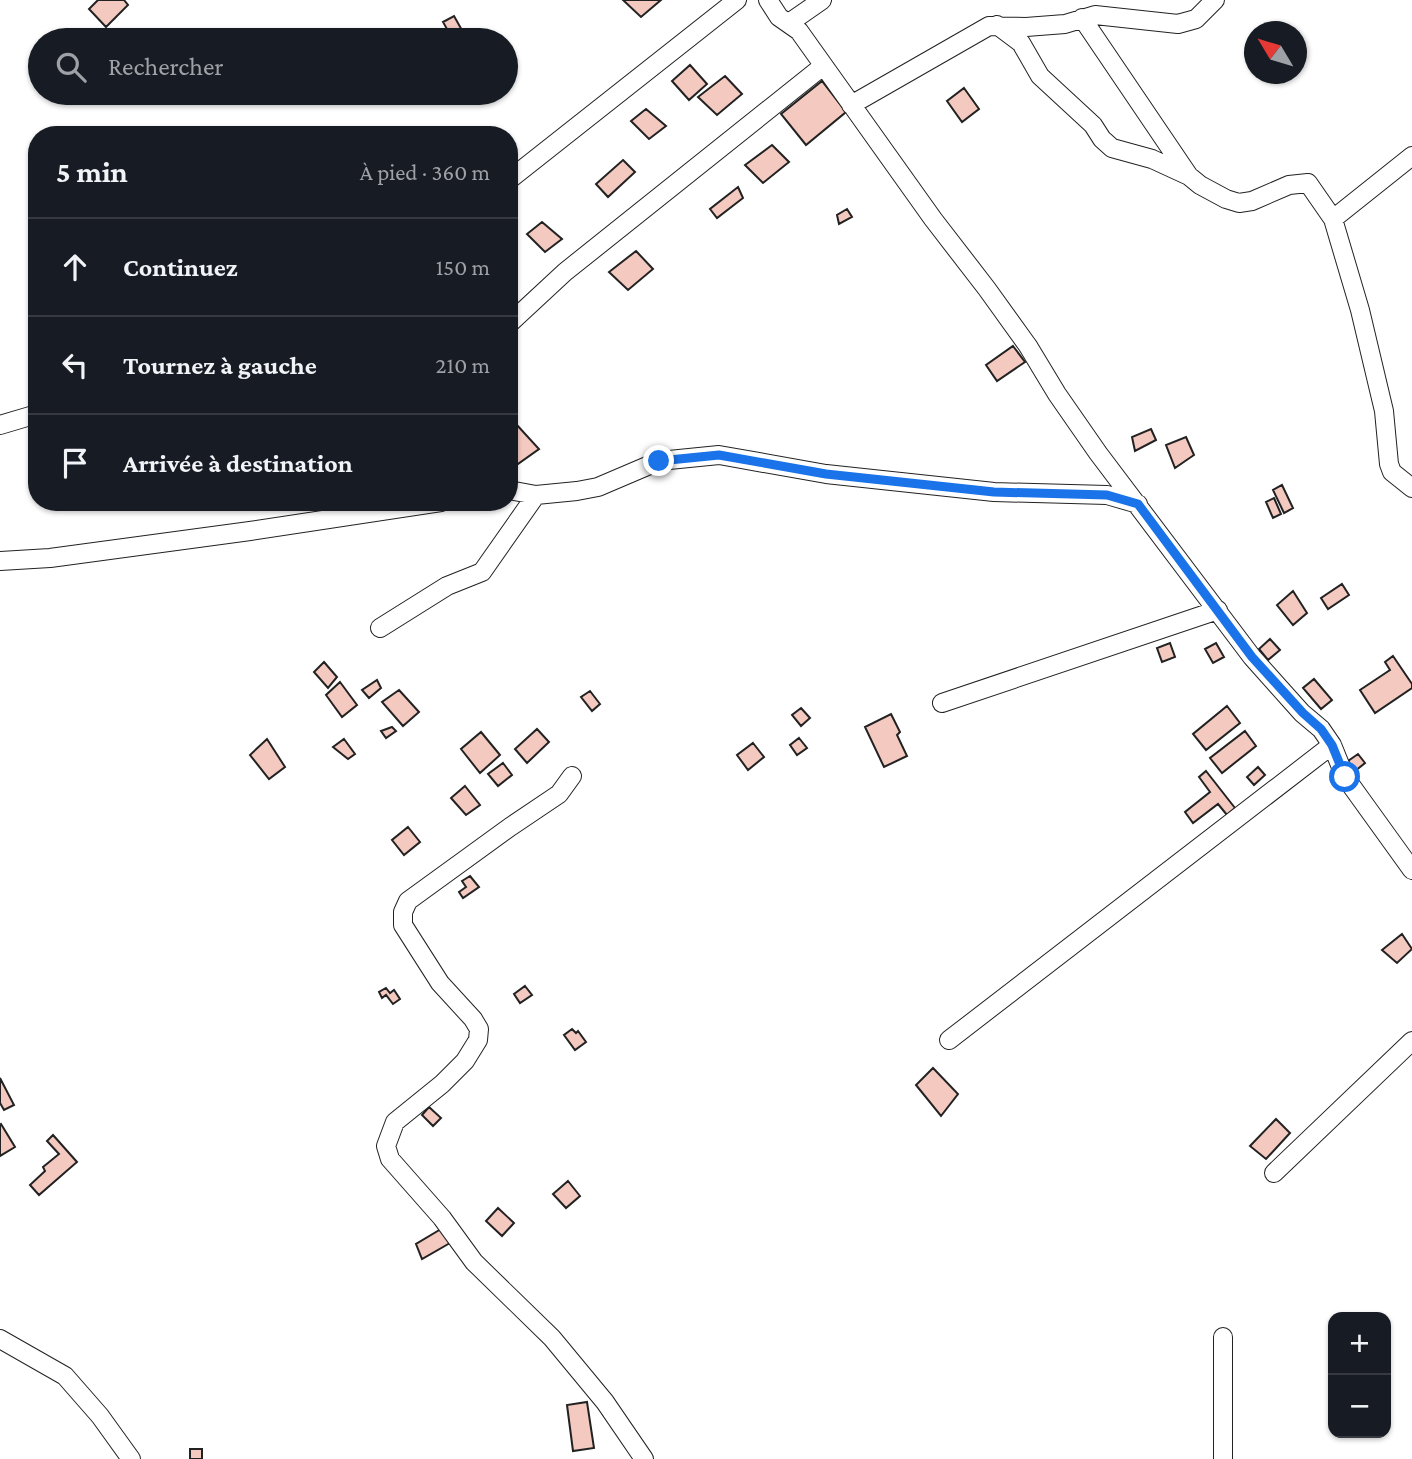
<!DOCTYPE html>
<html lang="fr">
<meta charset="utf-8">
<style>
body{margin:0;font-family:"Crimson Pro",serif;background:#242831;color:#f1f3f6}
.controls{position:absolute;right:21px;bottom:21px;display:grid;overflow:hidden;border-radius:14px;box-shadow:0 2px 5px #0004}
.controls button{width:63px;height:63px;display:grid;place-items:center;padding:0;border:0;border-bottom:2px solid #363941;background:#171b24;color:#f1f3f6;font:35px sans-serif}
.compass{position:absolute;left:1244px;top:21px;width:63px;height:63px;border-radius:50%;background:#171b24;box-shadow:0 2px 5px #0004;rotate:308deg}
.stop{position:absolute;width:21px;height:21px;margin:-16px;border:5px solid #1a73e8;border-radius:50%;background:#fff}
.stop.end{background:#1a73e8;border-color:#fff;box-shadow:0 2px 7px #0008}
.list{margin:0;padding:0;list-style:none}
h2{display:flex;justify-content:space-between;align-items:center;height:91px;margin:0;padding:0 28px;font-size:30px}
h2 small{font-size:23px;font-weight:400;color:#9ea1a6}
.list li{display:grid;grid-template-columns:46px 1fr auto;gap:21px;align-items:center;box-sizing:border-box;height:98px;padding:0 28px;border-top:2px solid #363941}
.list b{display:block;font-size:26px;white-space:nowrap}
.list em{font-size:23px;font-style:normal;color:#9ea1a6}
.icon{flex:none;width:38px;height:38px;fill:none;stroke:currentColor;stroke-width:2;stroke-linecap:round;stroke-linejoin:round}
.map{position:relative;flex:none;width:1412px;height:1459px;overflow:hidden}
.search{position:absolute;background:#171b24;box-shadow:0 2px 5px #0004;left:28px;top:28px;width:490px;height:77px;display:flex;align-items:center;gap:18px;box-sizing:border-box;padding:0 24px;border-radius:38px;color:#9ea1a6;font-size:26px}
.panel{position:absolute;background:#171b24;box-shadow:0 2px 5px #0004;left:28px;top:126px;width:490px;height:385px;border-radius:28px}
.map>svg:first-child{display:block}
.building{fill:#f3c9c0;stroke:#222;stroke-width:2}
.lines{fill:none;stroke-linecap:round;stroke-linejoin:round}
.minor-casing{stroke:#222;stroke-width:20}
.minor{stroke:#fff;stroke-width:18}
.route{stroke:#1a73e8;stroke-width:9}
</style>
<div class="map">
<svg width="1412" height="1459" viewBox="0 0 1412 1459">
<rect width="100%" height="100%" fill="#fff"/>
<path class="building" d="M 98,0 L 124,0 L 128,5 L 106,27 L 89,9 Z
M 623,0 L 661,0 L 641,17 Z
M 454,16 L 463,32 L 452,38 L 443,22 Z
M 690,65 L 707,84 L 689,100 L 672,81 Z
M 725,76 L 742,94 L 717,115 L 698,97 Z
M 822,81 L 846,112 L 806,145 L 781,114 Z
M 964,88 L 979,109 L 962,122 L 947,101 Z
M 646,109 L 666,126 L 649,139 L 631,121 Z
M 772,145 L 789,162 L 763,183 L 745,165 Z
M 623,160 L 635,172 L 608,197 L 596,184 Z
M 738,187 L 743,198 L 717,218 L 710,209 Z
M 847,209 L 852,217 L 839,224 L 837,215 Z
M 542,222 L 562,239 L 545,252 L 527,234 Z
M 636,251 L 653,269 L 628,290 L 609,272 Z
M 1013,346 L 1025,362 L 997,381 L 986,365 Z
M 516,424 L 539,449 L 515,466 L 509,458 L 509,428 Z
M 1151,429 L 1156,440 L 1135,451 L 1132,437 Z
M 1186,437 L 1194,455 L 1175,468 L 1166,445 Z
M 1282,485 L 1293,508 L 1284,513 L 1273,490 Z
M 1274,498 L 1281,514 L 1273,518 L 1266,502 Z
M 1342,584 L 1349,595 L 1328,609 L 1321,598 Z
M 1293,591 L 1307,613 L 1293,625 L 1277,605 Z
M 1270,639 L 1280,650 L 1268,660 L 1259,649 Z
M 1170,643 L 1175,657 L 1162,662 L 1157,648 Z
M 1216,643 L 1224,657 L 1213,663 L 1205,649 Z
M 1393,656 L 1412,684 L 1412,688 L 1375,713 L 1360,690 L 1390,670 L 1385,662 Z
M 324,662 L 337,677 L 328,688 L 314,672 Z
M 1314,679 L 1332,700 L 1321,709 L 1303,688 Z
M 377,680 L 381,688 L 369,698 L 362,690 Z
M 340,682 L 357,705 L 342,717 L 326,695 Z
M 399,690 L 419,712 L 403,726 L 382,702 Z
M 590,691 L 600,704 L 592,711 L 581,697 Z
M 1227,706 L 1240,723 L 1206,750 L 1193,734 Z
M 801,708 L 810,718 L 801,726 L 792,715 Z
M 891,714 L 900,732 L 897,735 L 907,756 L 884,767 L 865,727 Z
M 392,727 L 396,731 L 386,738 L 381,731 Z
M 537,729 L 549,742 L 527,763 L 515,749 Z
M 1245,731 L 1256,746 L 1222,773 L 1210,758 Z
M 481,732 L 500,755 L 480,773 L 461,749 Z
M 799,738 L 807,748 L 797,755 L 790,745 Z
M 267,739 L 285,767 L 269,779 L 250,755 Z
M 344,739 L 355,754 L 348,759 L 333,747 Z
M 753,743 L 764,757 L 748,770 L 737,755 Z
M 1358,754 L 1365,763 L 1355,771 L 1348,761 Z
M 503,763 L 512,775 L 498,786 L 488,774 Z
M 1258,767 L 1265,775 L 1254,785 L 1247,777 Z
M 1206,771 L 1235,808 L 1227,815 L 1218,804 L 1193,823 L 1185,812 L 1210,792 L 1199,777 Z
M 465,786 L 480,805 L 466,815 L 451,798 Z
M 408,827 L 420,842 L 404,855 L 392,840 Z
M 470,876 L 479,887 L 463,898 L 459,892 L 466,887 L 462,881 Z
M 1402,934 L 1412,949 L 1397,963 L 1382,950 Z
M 525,986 L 532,995 L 520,1003 L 514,994 Z
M 386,988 L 390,993 L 394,990 L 400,999 L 393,1004 L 386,995 L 382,998 L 379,992 Z
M 572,1029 L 576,1033 L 578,1031 L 586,1042 L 575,1050 L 564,1035 Z
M 933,1068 L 958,1094 L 941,1116 L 916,1085 Z
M 0,1078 L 14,1105 L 4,1110 L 0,1103 Z
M 429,1107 L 441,1118 L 433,1126 L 422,1115 Z
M 1276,1119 L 1290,1133 L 1266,1159 L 1250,1146 Z
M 1,1124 L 15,1147 L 0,1156 L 0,1125 Z
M 53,1135 L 77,1162 L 39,1195 L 30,1185 L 45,1171 L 43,1167 L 59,1154 L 47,1141 Z
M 568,1181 L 580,1196 L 566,1208 L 553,1194 Z
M 498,1208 L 514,1223 L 502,1236 L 486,1221 Z
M 441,1229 L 450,1243 L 422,1259 L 416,1244 Z
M 587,1402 L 594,1448 L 573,1451 L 567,1405 Z
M 190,1449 L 202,1449 L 202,1459 L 190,1459 Z"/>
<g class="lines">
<g class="minor-casing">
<path id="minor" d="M 768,0 L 779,17 L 799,31 L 933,219 L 987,289 L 1028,346 L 1057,394 L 1098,453 L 1252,657 L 1302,713 L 1321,729 L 1332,745 L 1345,777 L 1412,870
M 1082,18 L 1189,176
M 789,23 L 822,0
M 997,25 L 1021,43 L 1040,76 L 1093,125 L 1102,139 L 1112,148 L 1152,159 L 1189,176 L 1200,185 L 1226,199 L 1239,203 L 1252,201 L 1289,185 L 1308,183 L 1333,219 L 1360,310 L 1384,411 L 1389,464 L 1392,472 L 1412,488
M 851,105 L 989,26 L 1026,27 L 1065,24 L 1095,15 L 1178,24 L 1196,19 L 1215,0
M 509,180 L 737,0
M 1333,219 L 1412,156
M 509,324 L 565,272 L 823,66
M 0,425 L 37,414
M 509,490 L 536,495 L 577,491 L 598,487 L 659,461 L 719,455 L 826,474 L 994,492 L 1107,495 L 1138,504
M 0,561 L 50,558 L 250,531 L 441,502
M 380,628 L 447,586 L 482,572 L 536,495
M 942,703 L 1218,610
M 572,776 L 559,794 L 510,827 L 408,901 L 403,912 L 403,925 L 440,983 L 473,1019 L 479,1029 L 478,1040 L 465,1061 L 442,1084 L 395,1122 L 386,1146 L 390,1159 L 442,1218 L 474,1262 L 552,1338 L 605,1402 L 644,1459
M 949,1040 L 1332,745
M 1274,1173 L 1412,1041
M 0,1339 L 65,1376 L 100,1416 L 131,1459
M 1223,1459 L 1223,1337"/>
</g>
<use href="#minor" class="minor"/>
</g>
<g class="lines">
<path class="route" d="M 659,461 L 719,455 L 826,474 L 994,492 L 1107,495 L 1138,504 L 1252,657 L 1303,713 L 1321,729 L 1332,745 L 1345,777"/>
</g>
</svg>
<div class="controls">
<button>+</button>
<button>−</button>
</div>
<svg class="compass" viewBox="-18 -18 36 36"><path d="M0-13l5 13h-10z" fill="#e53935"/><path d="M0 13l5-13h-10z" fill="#9ea1a6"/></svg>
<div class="stop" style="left:1345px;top:777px"></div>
<div class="stop end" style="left:659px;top:461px"></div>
<div class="search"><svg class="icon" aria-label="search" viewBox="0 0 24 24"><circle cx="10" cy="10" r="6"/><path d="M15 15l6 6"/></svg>Rechercher</div>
<section class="panel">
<h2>5 min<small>À pied · 360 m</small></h2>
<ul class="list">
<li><svg class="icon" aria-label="ahead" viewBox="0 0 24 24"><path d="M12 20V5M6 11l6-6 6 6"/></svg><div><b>Continuez</b></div><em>150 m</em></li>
<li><svg class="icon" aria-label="left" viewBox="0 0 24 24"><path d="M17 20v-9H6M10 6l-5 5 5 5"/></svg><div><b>Tournez à gauche</b></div><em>210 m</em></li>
<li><svg class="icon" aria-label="arrive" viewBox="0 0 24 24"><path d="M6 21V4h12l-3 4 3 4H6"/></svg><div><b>Arrivée à destination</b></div></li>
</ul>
</section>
</div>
